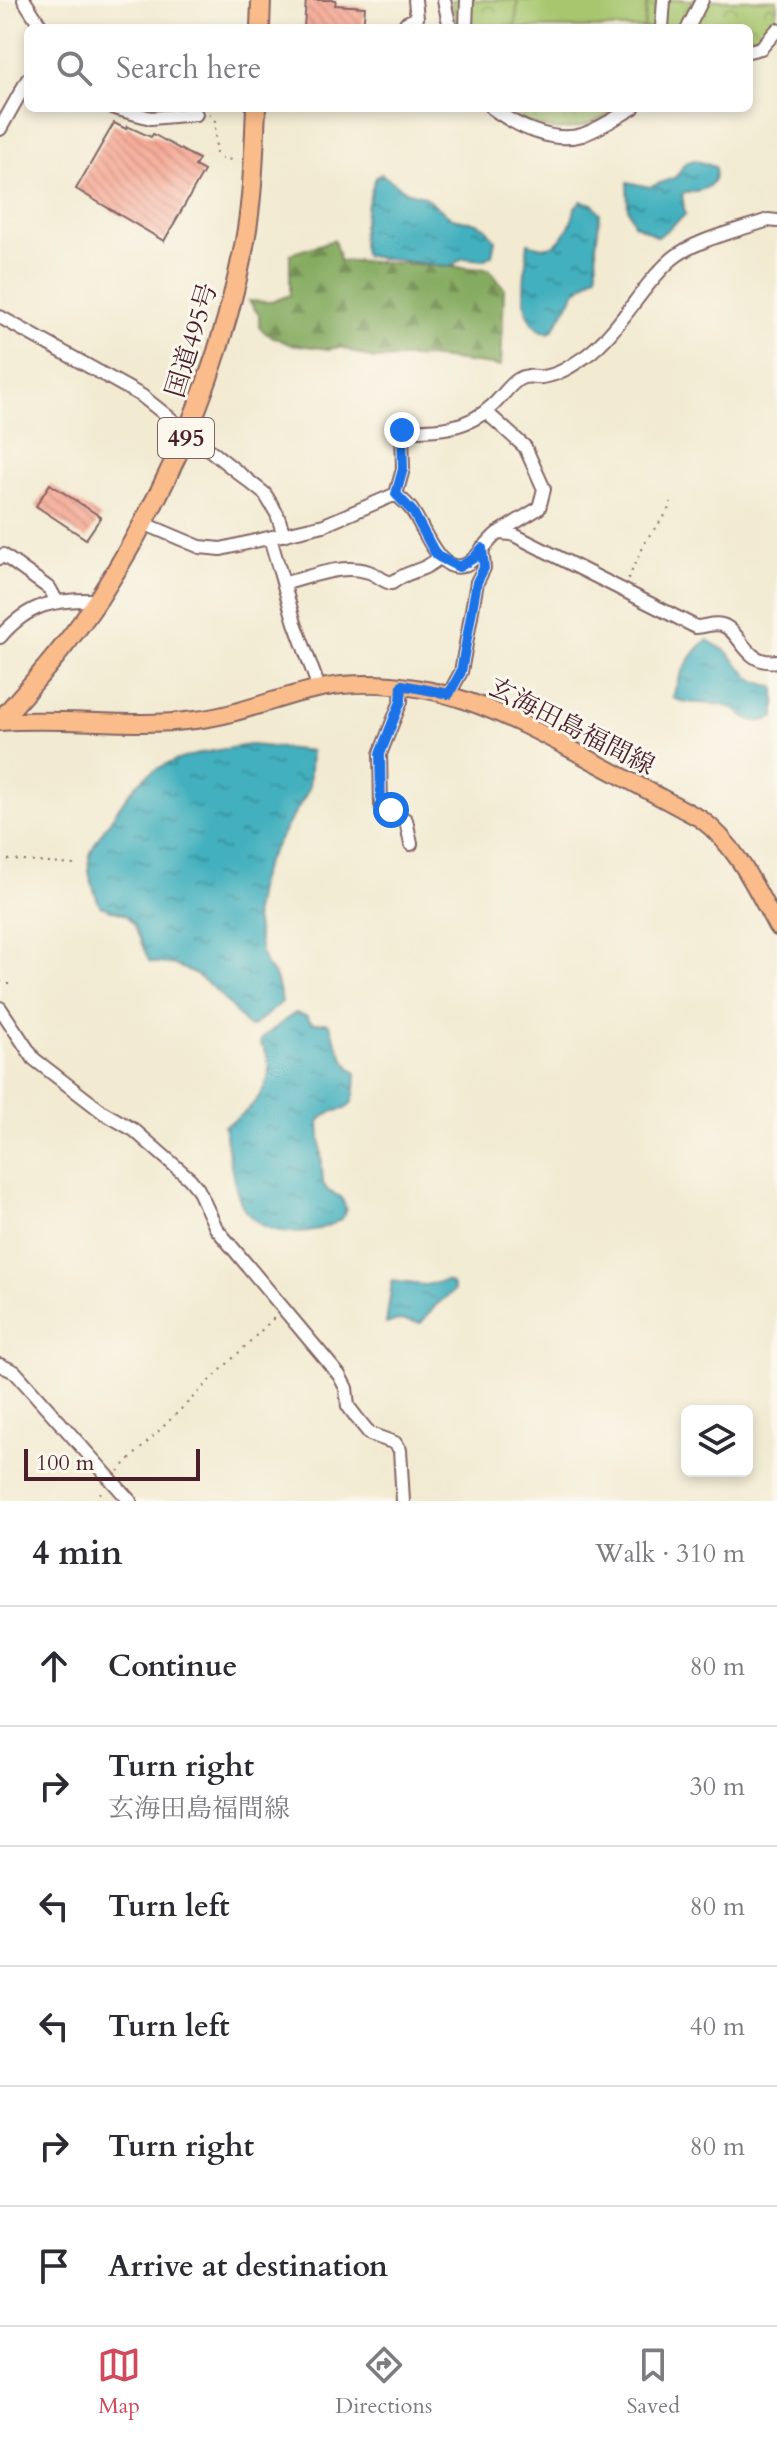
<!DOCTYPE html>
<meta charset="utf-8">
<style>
body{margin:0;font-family:Cardo,"Noto Serif JP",serif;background:#f2f2f3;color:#2b2b33}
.controls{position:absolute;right:24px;bottom:24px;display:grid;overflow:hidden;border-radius:12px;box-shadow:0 4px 12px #0003}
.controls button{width:72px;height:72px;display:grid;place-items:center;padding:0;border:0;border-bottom:2px solid #e1e1e2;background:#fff;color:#2b2b33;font:40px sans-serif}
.scale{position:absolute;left:24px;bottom:20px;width:176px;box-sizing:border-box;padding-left:8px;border:4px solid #4a1f2b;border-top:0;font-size:22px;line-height:28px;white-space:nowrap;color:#4a1f2b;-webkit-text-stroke:6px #fbf7ec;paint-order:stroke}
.stop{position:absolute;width:24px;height:24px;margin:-18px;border:6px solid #1a73e8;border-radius:50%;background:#fff}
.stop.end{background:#1a73e8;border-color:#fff;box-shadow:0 2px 8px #0008}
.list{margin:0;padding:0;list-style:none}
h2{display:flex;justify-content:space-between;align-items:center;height:104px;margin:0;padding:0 32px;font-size:34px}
h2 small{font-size:26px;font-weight:400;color:#7c7c81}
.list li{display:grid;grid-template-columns:52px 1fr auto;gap:24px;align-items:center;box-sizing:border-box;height:120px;padding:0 32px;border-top:2px solid #e1e1e2}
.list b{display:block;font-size:30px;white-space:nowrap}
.list p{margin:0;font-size:26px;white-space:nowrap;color:#7c7c81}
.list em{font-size:26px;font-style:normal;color:#7c7c81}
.icon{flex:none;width:44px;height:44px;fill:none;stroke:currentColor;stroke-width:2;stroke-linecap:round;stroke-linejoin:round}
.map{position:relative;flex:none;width:777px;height:1501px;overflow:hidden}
.search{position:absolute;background:#fff;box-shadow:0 4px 12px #0003;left:24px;right:24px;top:24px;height:88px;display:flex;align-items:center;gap:20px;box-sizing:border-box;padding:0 28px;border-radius:12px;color:#7c7c81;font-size:30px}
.sheet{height:824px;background:#fff}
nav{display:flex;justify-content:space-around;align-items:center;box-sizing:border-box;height:112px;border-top:2px solid #e1e1e2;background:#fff;font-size:22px;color:#7c7c81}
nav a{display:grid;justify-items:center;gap:4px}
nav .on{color:#d1495b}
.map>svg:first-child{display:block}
.forest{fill:url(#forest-firs);stroke:#686546;stroke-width:2}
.park{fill:url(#park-crowns);stroke:#78724c;stroke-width:2}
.pitch{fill:#a7c66e;stroke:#78724c;stroke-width:2}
.water{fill:url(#water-ripples);stroke:#466874;stroke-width:2}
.building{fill:url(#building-back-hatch)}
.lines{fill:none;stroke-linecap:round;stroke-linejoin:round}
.minor-casing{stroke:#856665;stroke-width:16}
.major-casing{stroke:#856665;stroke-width:20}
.highway-casing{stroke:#856665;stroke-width:22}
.path{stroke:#856665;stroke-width:2;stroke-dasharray:2 6;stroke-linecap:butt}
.minor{stroke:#fff;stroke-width:12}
.major{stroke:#f9bc8a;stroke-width:16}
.highway{stroke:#f9bc8a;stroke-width:18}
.route{stroke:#1a73e8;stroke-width:10}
.labels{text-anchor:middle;stroke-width:6;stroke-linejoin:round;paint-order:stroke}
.shield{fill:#fbf7ec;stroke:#7f6065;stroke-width:2}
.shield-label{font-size:24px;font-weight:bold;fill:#4a1f2b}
.street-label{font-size:26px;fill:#4a1f2b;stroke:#fbf7ec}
</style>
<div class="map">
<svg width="777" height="1501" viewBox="0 0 777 1501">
<defs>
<pattern id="forest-firs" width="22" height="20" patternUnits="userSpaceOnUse" patternTransform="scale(2)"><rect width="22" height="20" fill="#85ab61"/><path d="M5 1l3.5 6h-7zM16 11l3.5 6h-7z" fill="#6f8b50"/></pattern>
<pattern id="park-crowns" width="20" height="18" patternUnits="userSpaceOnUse" patternTransform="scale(2)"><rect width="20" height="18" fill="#a7c66e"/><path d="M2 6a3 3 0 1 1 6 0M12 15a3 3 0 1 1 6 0" fill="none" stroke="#8aa05b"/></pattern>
<pattern id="water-ripples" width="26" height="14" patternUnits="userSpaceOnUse" patternTransform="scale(2)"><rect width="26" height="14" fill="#42b0be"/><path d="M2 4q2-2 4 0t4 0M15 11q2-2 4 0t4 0" fill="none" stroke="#398f9b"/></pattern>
<pattern id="building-back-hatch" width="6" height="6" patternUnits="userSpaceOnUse" patternTransform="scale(2)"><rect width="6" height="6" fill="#f59f8a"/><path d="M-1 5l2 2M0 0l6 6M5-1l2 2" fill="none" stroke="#c88171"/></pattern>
</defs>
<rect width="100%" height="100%" fill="#fbf7ec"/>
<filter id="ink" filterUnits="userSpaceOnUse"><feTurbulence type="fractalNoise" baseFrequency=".0125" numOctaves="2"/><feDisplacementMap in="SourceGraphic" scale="16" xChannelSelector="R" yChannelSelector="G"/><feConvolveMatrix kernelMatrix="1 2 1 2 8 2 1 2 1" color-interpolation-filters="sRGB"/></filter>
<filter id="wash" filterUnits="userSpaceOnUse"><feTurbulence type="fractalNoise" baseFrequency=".006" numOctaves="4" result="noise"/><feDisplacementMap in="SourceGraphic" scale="32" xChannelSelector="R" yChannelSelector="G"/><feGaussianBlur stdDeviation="1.8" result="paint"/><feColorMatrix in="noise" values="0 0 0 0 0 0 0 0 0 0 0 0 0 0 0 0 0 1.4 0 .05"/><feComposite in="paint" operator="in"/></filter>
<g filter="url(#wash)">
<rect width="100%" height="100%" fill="#f2ead1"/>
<path class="forest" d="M 334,240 L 340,261 C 390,261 439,267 489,269 L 504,288 L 501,366 L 428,357 L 373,359 L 340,347 L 329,349 L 289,344 L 267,334 L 259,327 L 259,315 L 249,301 L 271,302 L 290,295 L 290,254 Z"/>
<path class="park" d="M 451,0 L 777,0 C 777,22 771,38 749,45 L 749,28 L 456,28 Z
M 501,108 L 622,108 C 572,135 550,138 501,108 Z"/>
<path class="pitch" d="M 518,0 L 647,0 L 644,28 L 515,28 Z"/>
<path class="water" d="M 694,160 L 715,167 C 718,190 699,190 682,194 L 685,215 L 658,237 L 634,224 L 628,208 L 627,182 L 650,187 L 676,177 L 685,163 Z
M 381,174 L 408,192 L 423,196 L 452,218 L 477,223 L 486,228 L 495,240 L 492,255 L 483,260 L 463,258 L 450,267 L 366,256 C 355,242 369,200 374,182 L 377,176 Z
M 581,201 L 593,204 L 600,213 L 596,246 L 597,274 L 576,291 L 553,330 L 549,333 C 513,327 526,269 528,243 C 534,245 542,248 548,247 C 563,245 574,219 575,207 Z
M 707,640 L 726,651 L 751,679 L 775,688 L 775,717 C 769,719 764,722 757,721 C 746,721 739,710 729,707 C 709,700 693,707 673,698 C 677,678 691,653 707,640 Z
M 251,745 L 311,751 L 309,789 L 266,862 L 259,882 L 254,913 L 261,952 L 266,965 L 276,978 L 282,1002 L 252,1027 L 247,1026 C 227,1001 207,975 174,965 C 166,963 157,964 149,961 L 134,924 L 126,915 L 100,906 C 83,863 84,858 110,821 C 121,805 130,789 145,777 C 172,755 218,750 251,745 Z
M 295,1013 L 306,1016 L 312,1023 L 328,1023 C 337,1040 341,1062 356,1073 C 355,1129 337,1097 319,1122 L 323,1183 L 328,1191 L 341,1197 L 346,1208 L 342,1219 C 314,1236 267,1240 245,1210 C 234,1195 228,1146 224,1126 C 253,1112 285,1075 260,1043 L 262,1038 Z
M 392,1281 L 424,1285 L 447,1281 L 452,1284 L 454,1291 L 436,1305 L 421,1323 L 398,1320 L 386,1324 Z"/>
<g id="blocks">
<path class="building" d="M 306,0 L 336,0 L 335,5 L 365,7 L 363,28 L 304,28 Z
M 114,123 L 126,129 L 127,126 L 151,137 L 153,134 L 189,154 L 199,159 L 195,166 L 204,171 L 164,241 L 76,189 Z
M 50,484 L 101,517 L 86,539 L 36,506 Z"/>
</g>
</g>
<g filter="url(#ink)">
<use href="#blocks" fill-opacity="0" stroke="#856665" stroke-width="2"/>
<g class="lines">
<g class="minor-casing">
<path id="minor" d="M 24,0 L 42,28
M 444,0 L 450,28
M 406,28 L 406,23 L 417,18 L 415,0
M 466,28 L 467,0
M 662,28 L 664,0
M 688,28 L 702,0
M 749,51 L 761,48 L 777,30
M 114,108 L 151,118 L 196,114
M 492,108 C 515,125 552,144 582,135 C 599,129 617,117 633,108
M 0,129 L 28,79
M 0,317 L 142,396 L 265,494 L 277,514 L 284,535
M 486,412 L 525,447 L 544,489 L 539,508 L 498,533
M 396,494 C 402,500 409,505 413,512 C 424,527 440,579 467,564 C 479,557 486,542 498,533 L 512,534 L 696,627 C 705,627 713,622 722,625 C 742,631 744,666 777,661
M 143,523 L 200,547 L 221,549 L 324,525 L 396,494 L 403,469 L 402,430 C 435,431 467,430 493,405 C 502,397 509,385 519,379 C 527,374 533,378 542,377 C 559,375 573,365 586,356 C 621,330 640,287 672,259 C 694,240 740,230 768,220 L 777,221
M 270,538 L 295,623 L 319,688
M 0,558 L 3,555 L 50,589 L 56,600
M 285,583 C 311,577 342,563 369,572 C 378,575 383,582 392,583 C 407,570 426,572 439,557
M 0,637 C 29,603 55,599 97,600
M 402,685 L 401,701 L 380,754 L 381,806 L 406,820 L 411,844
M 449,694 L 461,672 L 477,582 L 484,568 L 482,548
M 0,1008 L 34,1059 L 104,1113 L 134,1130 L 190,1179 L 198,1189 L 216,1228 L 339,1375 L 346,1388 L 348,1406 L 357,1418 L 370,1434 L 395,1443 L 400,1450 L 403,1501
M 0,1365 L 15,1372 L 130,1501"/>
</g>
<g class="major-casing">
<path id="major" d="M 0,722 C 65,717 130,728 195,720 C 244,715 290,690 342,685 C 433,677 500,711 578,753 C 619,775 660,797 701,819 C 738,847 755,887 777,927"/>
</g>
<g class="highway-casing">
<path id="highway" d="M 260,28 L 261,0
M 0,721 C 34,682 70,642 99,598 C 169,489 221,369 245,241 C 253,197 254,152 256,108"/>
</g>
<path class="path" d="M 209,114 L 215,121 L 216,153 L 223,159 L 235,160
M 628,579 L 648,537 L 667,513 L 671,502
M 0,859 L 74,865
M 0,981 L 4,984 L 10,984
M 118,1471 L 276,1316
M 96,1501 L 103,1488"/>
<use href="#minor" class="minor"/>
<use href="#major" class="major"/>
<use href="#highway" class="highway"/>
</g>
</g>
<g class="lines" filter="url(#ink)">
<path class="route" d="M 391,810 L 381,806 L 380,754 L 401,701 L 402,685 L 449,694 L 461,672 L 477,582 L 484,568 L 482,548 L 474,558 L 459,567 L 439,557 L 434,551 L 413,512 L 396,494 L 403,469 L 402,430"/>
</g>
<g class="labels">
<rect class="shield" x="158" y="418" width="56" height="40" rx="6"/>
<g class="shield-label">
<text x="186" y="446">495</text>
</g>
<g class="street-label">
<text transform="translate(191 340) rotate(-73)" y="9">国道495号</text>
<text transform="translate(572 726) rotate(27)" y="9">玄海田島福間線</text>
</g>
</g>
</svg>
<div class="controls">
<button><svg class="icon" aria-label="layers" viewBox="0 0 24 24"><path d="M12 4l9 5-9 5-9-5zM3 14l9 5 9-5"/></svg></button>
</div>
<div class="scale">100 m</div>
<div class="stop" style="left:391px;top:810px"></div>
<div class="stop end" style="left:402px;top:430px"></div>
<div class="search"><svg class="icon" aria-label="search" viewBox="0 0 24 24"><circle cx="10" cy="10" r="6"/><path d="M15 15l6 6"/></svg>Search here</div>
</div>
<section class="sheet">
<h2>4 min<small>Walk · 310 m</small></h2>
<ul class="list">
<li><svg class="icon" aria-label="ahead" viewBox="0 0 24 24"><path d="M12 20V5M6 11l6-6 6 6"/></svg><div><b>Continue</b></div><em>80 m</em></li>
<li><svg class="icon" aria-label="right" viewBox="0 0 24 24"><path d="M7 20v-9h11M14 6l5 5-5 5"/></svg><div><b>Turn right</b><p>玄海田島福間線</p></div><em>30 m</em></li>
<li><svg class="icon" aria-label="left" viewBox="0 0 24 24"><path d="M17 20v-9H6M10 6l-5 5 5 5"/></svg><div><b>Turn left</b></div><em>80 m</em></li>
<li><svg class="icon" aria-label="left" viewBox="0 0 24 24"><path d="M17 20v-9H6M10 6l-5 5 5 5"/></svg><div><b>Turn left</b></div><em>40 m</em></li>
<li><svg class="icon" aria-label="right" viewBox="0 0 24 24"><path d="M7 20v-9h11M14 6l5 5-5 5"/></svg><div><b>Turn right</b></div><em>80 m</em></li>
<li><svg class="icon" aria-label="arrive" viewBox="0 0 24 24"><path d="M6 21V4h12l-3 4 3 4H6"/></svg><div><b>Arrive at destination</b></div></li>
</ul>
</section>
<nav>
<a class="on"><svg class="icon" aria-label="map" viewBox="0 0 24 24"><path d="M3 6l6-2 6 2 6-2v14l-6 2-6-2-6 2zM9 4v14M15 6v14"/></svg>Map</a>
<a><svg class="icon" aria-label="directions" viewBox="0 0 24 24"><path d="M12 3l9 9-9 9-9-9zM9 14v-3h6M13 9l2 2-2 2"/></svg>Directions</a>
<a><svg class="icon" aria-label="saved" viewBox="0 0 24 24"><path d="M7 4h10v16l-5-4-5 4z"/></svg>Saved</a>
</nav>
